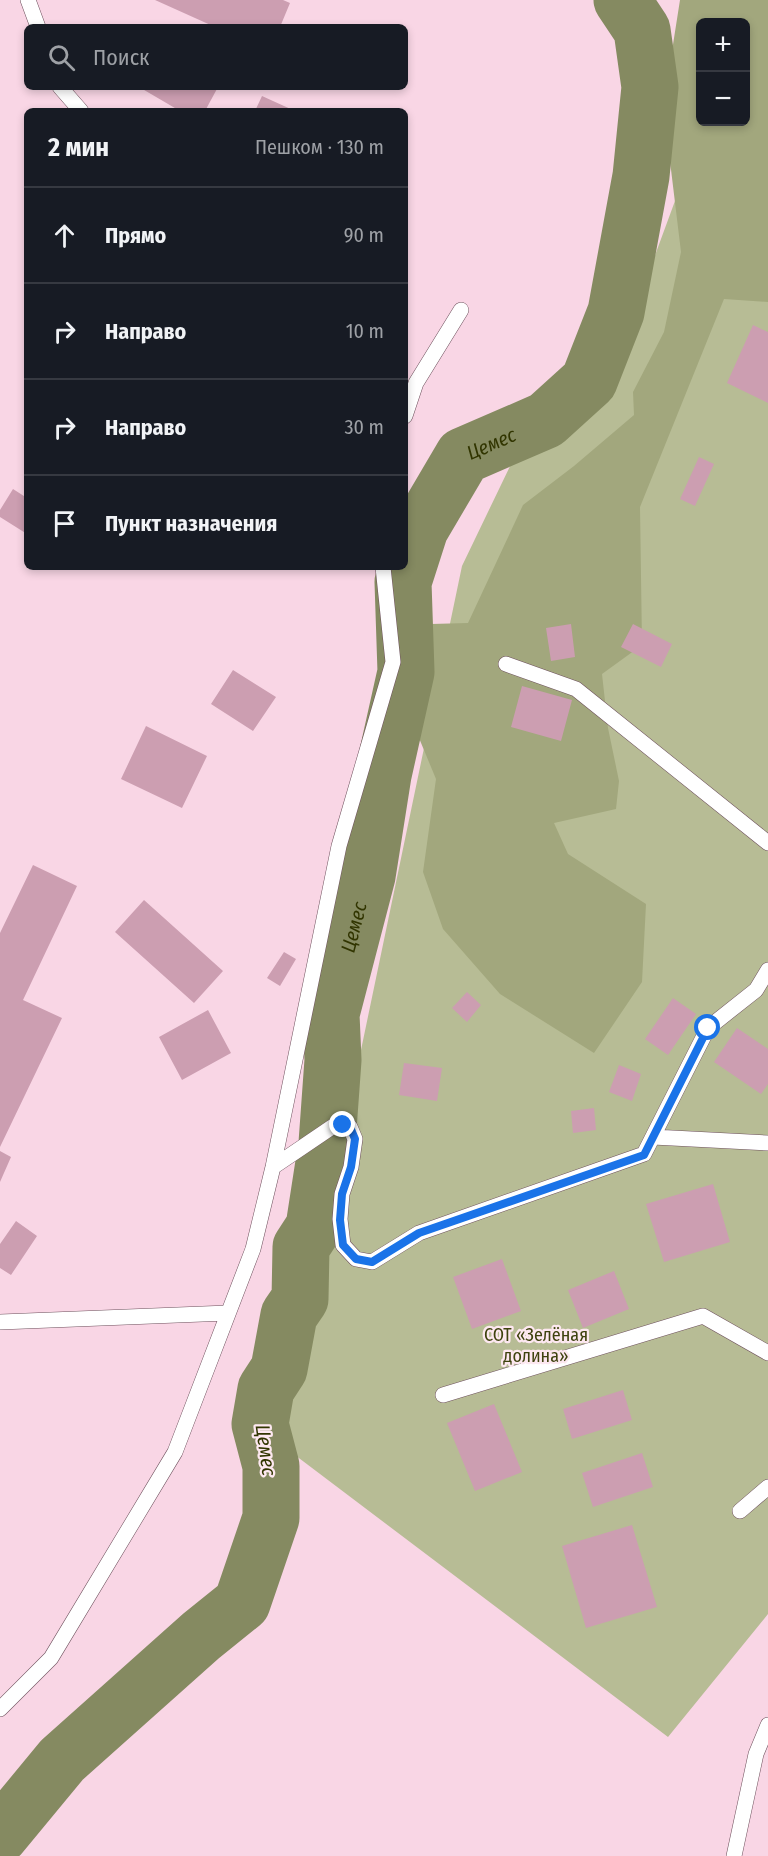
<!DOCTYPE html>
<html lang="ru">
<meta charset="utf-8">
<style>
body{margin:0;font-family:"Fira Sans Condensed",sans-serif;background:#242831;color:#f1f3f6}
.controls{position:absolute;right:18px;top:18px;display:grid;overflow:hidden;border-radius:9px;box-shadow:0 3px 9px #0003}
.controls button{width:54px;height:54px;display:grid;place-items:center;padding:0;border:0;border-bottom:2px solid #363941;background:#171b24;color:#f1f3f6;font:30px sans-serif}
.stop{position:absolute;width:18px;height:18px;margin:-14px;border:4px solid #1a73e8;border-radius:50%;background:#fff}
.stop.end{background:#1a73e8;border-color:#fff;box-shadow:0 2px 6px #0008}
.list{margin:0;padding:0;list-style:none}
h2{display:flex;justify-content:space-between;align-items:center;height:78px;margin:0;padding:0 24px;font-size:26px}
h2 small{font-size:20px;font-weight:400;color:#9ea1a6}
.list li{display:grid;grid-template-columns:39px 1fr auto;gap:18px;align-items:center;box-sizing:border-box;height:96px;padding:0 24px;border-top:2px solid #363941}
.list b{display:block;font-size:22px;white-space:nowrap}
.list em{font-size:20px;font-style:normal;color:#9ea1a6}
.icon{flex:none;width:33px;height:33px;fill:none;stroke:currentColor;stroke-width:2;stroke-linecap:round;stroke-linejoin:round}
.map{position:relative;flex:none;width:768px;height:1856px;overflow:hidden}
.search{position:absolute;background:#171b24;box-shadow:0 3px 9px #0003;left:24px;top:24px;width:384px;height:66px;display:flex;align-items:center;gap:15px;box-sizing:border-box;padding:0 21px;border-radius:9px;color:#9ea1a6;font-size:22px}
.panel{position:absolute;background:#171b24;box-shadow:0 3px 9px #0003;left:24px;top:108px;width:384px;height:462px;border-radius:9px}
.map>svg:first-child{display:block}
.green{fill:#b7bc95}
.forest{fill:#a2a77d;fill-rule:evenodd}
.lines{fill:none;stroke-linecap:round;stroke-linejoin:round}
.river{stroke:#858a61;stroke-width:57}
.building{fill:#cc9eb1}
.service-casing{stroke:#6e515d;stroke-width:16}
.service{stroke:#fff;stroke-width:15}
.route{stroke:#1a73e8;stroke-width:8}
.labels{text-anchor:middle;stroke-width:4.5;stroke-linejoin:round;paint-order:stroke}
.park-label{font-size:18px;fill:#3e420e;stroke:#fde8f0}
.water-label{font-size:20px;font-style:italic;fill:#313500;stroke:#fde8f0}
</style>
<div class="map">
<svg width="768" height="1856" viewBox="0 0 768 1856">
<rect width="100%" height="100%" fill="#f9d6e5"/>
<path class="green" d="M 768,0 L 768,1614 L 668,1737 L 279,1443 L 462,566 L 512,462 L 607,386 L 704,122 L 746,122 L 746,22 Z"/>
<path class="forest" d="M 680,0 L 768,0 L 768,302 L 724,299 L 640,507 L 642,645 L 602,674 L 608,728 L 619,781 L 616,809 L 554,823 L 568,854 L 646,904 L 642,982 L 594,1053 L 500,994 L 443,929 L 423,872 L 436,779 L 414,726 L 431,624 L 468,623 L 523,505 L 574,466 L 634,415 L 633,392 L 664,332 L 681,252 L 669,153 L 666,89 ZM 700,22 L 746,22 L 746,122 L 700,122 Z"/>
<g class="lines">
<path class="river" id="s1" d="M 0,1835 L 62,1760 L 201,1636 L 242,1603 L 271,1518 L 271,1466 L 260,1424 L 266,1389 L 279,1369 L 289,1315 L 300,1299 L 301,1247 L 314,1227 L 327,1143 L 333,1060 L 331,1014 L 367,876 L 383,775 L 406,672 L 403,582 L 420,529 L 463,456 L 546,420 L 589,381 L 616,312 L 641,176 L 650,87 L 642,30 L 622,0"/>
</g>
<path class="building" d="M 155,0 L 283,0 L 290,3 L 280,27 L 215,27 Z
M 139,87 L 218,87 L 205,111 L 180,111 Z
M 262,96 L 295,111 L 255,111 Z
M 753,325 L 768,332 L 768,403 L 727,383 Z
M 699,457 L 714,464 L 695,506 L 680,499 Z
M 13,489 L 27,498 L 27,534 L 0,517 L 0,510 Z
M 571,624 L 575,657 L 551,661 L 546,628 Z
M 633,624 L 672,644 L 661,667 L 621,647 Z
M 233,670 L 276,697 L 253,731 L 211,704 Z
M 522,686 L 572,700 L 561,741 L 511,727 Z
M 146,726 L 207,756 L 182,808 L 121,779 Z
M 33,865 L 77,886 L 23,1000 L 62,1018 L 0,1147 L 0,933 Z
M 144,900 L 223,971 L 194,1003 L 115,932 Z
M 284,952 L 296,959 L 280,986 L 267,978 Z
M 467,992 L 481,1005 L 467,1022 L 452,1008 Z
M 673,998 L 696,1014 L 668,1055 L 645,1039 Z
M 208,1010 L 231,1053 L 182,1080 L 159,1037 Z
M 737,1028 L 768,1049 L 768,1084 L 761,1094 L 714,1062 Z
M 404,1063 L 442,1068 L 437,1101 L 399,1095 Z
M 619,1065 L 641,1074 L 632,1101 L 609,1092 Z
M 594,1108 L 596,1130 L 573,1133 L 571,1111 Z
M 0,1151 L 11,1157 L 0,1182 Z
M 713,1184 L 730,1242 L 664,1262 L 646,1204 Z
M 16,1221 L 37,1236 L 11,1275 L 0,1268 L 0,1244 Z
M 502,1259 L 521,1311 L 472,1329 L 453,1277 Z
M 614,1271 L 629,1309 L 583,1328 L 568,1290 Z
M 623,1390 L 632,1420 L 572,1439 L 563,1409 Z
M 494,1404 L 522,1472 L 475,1491 L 447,1423 Z
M 642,1453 L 653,1487 L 593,1507 L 582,1473 Z
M 632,1525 L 657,1607 L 586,1628 L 562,1546 Z"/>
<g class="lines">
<g class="service-casing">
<path id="service" d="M 28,0 L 38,27
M 60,87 L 81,111
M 405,416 L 416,383 L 461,310
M 506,664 L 576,689 L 768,843
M 653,1137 L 768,1143
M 273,1167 L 332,1127 L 343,1125 L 350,1127 L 355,1139 L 351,1167 L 342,1194 L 340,1219 L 343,1245 L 356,1259 L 372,1262 L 419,1233 L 644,1154 L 708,1028 L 756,990 L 768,970
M 0,1322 L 228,1313
M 443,1395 L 703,1316 L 768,1353
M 740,1511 L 768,1487
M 0,1709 L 51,1658 L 175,1452 L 253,1249 L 273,1167 L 339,846 L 393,662 L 383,567
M 734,1856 L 756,1754 L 768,1725"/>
</g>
<use href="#service" class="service"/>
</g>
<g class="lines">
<path class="route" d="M 343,1125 L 350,1127 L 355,1139 L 351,1167 L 342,1194 L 340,1220 L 343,1245 L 356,1259 L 372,1262 L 419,1233 L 644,1155 L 708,1028"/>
</g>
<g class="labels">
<g class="park-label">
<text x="536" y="1341">СОТ «Зелёная<tspan x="536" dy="21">долина»</tspan></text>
</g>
<g class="water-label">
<text dy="7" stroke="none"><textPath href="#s1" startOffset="1557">Цемес</textPath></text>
<text dy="7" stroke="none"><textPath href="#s1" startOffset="1035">Цемес</textPath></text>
<text transform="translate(266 1450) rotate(82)" y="7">Цемес</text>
</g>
</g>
</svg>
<div class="controls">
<button>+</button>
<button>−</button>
</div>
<div class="stop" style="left:708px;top:1028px"></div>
<div class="stop end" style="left:343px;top:1125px"></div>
<div class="search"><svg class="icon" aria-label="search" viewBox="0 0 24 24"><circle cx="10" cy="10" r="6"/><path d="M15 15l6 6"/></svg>Поиск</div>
<section class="panel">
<h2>2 мин<small>Пешком · 130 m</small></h2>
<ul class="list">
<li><svg class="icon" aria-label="ahead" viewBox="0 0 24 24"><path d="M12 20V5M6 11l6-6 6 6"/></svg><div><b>Прямо</b></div><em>90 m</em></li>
<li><svg class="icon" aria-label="right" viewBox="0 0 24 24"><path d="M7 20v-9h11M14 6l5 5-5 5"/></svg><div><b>Направо</b></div><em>10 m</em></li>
<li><svg class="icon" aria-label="right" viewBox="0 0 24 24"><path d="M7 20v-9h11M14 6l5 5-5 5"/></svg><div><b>Направо</b></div><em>30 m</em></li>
<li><svg class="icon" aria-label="arrive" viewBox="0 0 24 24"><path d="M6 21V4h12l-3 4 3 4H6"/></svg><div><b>Пункт назначения</b></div></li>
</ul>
</section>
</div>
